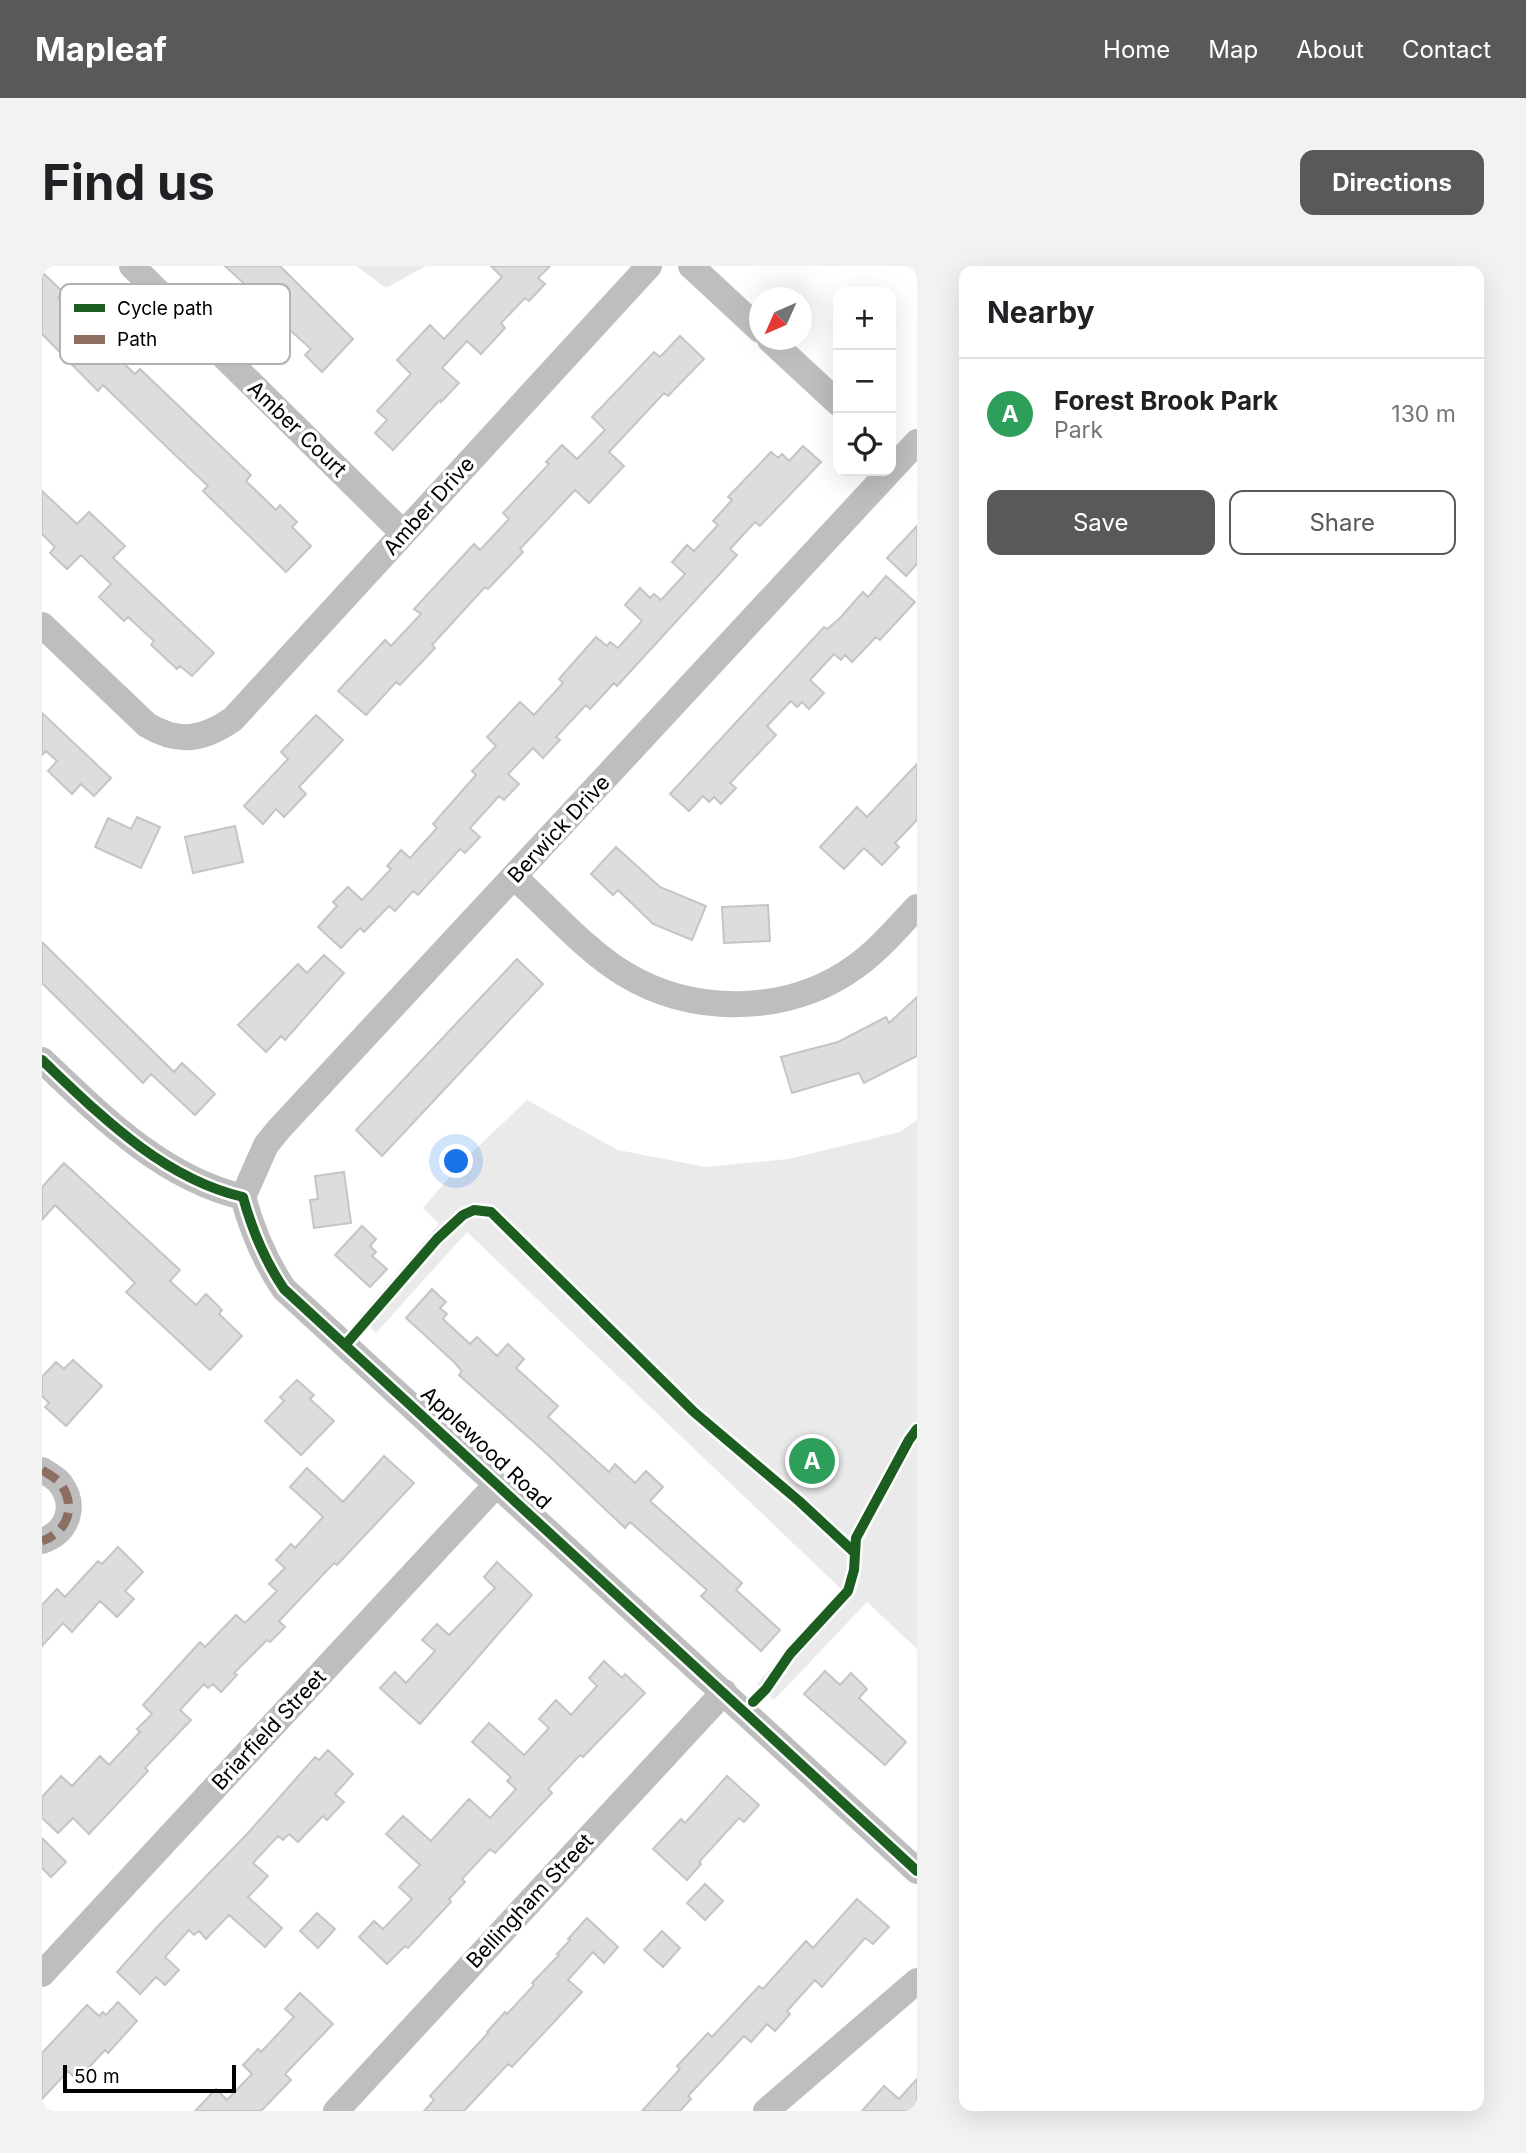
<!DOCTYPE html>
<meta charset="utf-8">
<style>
body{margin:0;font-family:Inter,sans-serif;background:#f2f2f2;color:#202124}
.controls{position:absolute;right:21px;top:21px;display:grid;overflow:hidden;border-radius:14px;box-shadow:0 7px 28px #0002}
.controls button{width:63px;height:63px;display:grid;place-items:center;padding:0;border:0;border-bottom:2px solid #e0e0e0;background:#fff;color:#202124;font:35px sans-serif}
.compass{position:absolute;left:707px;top:21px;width:63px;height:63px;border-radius:50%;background:#fff;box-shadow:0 7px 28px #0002;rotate:225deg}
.scale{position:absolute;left:21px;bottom:18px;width:173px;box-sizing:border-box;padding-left:7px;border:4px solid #000;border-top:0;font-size:19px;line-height:24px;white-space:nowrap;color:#000;-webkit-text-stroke:5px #fff;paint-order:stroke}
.you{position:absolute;left:415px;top:896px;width:24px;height:24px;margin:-18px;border:5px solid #fff;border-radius:50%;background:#1a73e8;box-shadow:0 0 0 10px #1a73e833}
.badge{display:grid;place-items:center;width:46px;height:46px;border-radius:50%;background:#595959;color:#fff;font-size:23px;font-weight:700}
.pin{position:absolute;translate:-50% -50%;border:4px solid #fff;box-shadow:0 2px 7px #0006}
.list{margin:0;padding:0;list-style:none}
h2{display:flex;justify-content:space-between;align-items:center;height:91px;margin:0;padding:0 28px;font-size:30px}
h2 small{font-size:23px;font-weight:400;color:#757577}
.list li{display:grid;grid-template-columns:46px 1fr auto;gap:21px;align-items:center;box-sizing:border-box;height:112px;padding:0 28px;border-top:2px solid #e0e0e0}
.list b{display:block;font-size:26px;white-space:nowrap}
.list p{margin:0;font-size:23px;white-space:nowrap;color:#757577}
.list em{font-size:23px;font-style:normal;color:#757577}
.actions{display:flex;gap:14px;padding:21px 28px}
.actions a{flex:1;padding:16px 0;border:2px solid #595959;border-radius:14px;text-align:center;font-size:24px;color:#595959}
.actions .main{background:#595959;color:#fff}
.icon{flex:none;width:38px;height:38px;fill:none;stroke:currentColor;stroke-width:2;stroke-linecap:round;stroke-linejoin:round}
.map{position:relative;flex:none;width:875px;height:1845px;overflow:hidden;border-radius:14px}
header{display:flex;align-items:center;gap:42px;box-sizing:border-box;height:98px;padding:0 35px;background:#595959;color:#fff}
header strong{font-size:33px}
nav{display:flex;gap:38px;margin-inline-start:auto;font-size:24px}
.intro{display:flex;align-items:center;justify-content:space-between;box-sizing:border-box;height:168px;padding:0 42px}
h1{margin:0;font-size:49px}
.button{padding:18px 32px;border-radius:14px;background:#595959;color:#fff;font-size:24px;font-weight:700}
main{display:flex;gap:42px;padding:0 42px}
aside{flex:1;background:#fff;border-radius:14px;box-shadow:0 7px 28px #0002}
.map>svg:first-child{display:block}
.green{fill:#eaeaea}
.building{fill:#ddd;stroke:#c5c5c5;stroke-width:2}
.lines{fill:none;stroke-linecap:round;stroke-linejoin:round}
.minor{stroke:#bebebe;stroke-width:26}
.quiet{stroke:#8d6e63;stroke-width:9;stroke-dasharray:18 9;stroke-linecap:butt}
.cycleway-casing{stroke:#fff;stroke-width:15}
.cycleway{stroke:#1b5e20;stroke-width:10}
.labels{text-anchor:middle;stroke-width:7;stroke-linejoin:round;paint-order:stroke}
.street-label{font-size:21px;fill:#000;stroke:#fff}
.key{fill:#fff;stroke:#b2b2b2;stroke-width:2}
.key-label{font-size:19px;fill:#000}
</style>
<header>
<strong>Mapleaf</strong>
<nav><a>Home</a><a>Map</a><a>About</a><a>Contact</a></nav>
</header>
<div class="intro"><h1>Find us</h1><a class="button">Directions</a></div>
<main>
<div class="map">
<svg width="875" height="1845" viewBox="0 0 875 1845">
<rect width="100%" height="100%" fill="#fff"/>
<path class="green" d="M 314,0 L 384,0 L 344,22 Z
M 485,834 L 576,884 L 664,901 L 746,893 L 858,866 L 875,854 L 875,1383 L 825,1336 L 732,1434 L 715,1418 L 798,1322 L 425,966 L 334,1067 L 317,1051 L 397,958 L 381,942 L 422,894 Z"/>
<path class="building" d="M 183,0 L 238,0 L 311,73 L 280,106 L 263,89 L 269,83 L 239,56 L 235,60 L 218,44 L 224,38 Z
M 449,0 L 508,0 L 496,12 L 503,18 L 487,35 L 483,32 L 459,57 L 463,62 L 439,88 L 425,75 L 400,102 L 417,117 L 399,136 L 398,134 L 351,184 L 333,167 L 345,154 L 335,145 L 369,108 L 355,94 L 388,59 L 402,73 L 460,11 Z
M 0,6 L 21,26 L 16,32 L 47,61 L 50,58 L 67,74 L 62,79 L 93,108 L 98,103 L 209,209 L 204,215 L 234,244 L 238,239 L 255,256 L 250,261 L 269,280 L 244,306 L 161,225 L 166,220 L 130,186 L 61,119 L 56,125 L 0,68 Z
M 638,70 L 662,93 L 626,130 L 622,127 L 567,186 L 582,200 L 547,237 L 533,224 L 478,283 L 481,286 L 446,323 L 443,321 L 390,379 L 393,382 L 358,419 L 354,416 L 324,449 L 296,425 L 343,374 L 349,380 L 379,348 L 372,343 L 432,278 L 438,284 L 467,253 L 461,247 L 507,198 L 504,196 L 520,179 L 535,193 L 563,164 L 550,151 L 612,86 L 618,91 Z
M 761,180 L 779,196 L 718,260 L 713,256 L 688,283 L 695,289 L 575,420 L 572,417 L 548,443 L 544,439 L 514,471 L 518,474 L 501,492 L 491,482 L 466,508 L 477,518 L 462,534 L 457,530 L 428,562 L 438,571 L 423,587 L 418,583 L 376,629 L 371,625 L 353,645 L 347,640 L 322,666 L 318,662 L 299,682 L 276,661 L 295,640 L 291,636 L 306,621 L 320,634 L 349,603 L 345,600 L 359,584 L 368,592 L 395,562 L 391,558 L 434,509 L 430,505 L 454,480 L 445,471 L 478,436 L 492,449 L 521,417 L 517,413 L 554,371 L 565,380 L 568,376 L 576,382 L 600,355 L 583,339 L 598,322 L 608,332 L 612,328 L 619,334 L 643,308 L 630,296 L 645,279 L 652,285 L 676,259 L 671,255 L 690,234 L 686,231 L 729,186 L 736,192 L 740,188 L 747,195 Z
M 0,225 L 35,258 L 47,246 L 83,280 L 71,292 L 172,387 L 150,410 L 138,400 L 135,403 L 109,379 L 112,375 L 86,351 L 82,355 L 57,331 L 69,318 L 39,289 L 25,303 L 8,287 L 13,281 L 0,268 Z
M 875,260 L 875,298 L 864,310 L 845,292 Z
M 844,310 L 873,336 L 838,374 L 834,371 L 810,396 L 803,389 L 799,394 L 792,388 L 768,414 L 782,427 L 767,443 L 760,436 L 755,441 L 749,435 L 725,460 L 734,469 L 688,517 L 694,522 L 679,538 L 672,531 L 667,536 L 661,530 L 647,545 L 628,528 L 782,361 L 785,363 L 797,353 L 821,326 L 826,331 Z
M 0,447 L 69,512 L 52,530 L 39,518 L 30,528 L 6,505 L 15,495 L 4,485 L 0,489 Z
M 274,449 L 301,474 L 257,521 L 264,528 L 242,551 L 234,543 L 221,558 L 202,540 L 246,493 L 239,486 Z
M 875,498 L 875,554 L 853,577 L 857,581 L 840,599 L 822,582 L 802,603 L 778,581 L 815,541 L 825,551 Z
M 95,551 L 118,561 L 99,602 L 53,581 L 66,552 L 89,563 Z
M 193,560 L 201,596 L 151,607 L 143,571 Z
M 574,581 L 618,621 L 664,640 L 650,674 L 611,658 L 576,624 L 571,629 L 549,608 Z
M 726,639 L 728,675 L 682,677 L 680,641 Z
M 0,676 L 132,806 L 140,797 L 173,828 L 153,849 L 109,808 L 101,817 L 0,717 Z
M 282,689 L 302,707 L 243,774 L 239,770 L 224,786 L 196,759 L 256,698 L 265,707 Z
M 475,693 L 501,718 L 340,890 L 314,864 Z
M 875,731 L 875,790 L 822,817 L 817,807 L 750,827 L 739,791 L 796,776 L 844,751 L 847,757 Z
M 22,897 L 138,1004 L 128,1015 L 154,1039 L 164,1028 L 180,1044 L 177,1048 L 200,1070 L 168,1104 L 84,1026 L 93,1017 L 13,939 L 0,954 L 0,921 Z
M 302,906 L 309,957 L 272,962 L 268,934 L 276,933 L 273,910 Z
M 320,960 L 334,973 L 328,980 L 334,986 L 330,990 L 345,1003 L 328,1021 L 293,989 Z
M 390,1023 L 404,1036 L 398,1042 L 405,1048 L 401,1053 L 428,1078 L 435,1071 L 455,1090 L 466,1078 L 482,1093 L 474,1102 L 516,1140 L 506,1151 L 567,1206 L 573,1198 L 593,1217 L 604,1205 L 621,1221 L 608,1235 L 700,1317 L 694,1324 L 738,1364 L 719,1385 L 659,1330 L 665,1324 L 588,1256 L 583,1262 L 503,1186 L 417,1109 L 420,1105 L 412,1096 L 364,1052 Z
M 31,1094 L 60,1120 L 24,1160 L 3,1141 L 7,1137 L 0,1130 L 0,1111 L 14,1096 L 22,1103 Z
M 255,1114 L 272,1129 L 268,1133 L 292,1155 L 259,1189 L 223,1155 L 242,1135 L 238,1131 Z
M 342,1190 L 372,1217 L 295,1299 L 292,1297 L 237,1355 L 243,1361 L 228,1376 L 225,1374 L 192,1407 L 195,1409 L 179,1426 L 171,1418 L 166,1422 L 162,1418 L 138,1444 L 149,1454 L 103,1502 L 106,1505 L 47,1568 L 31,1552 L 16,1567 L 0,1552 L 0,1531 L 19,1510 L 30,1520 L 58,1490 L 67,1499 L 98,1466 L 95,1463 L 110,1448 L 101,1439 L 158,1376 L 163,1381 L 194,1349 L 203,1357 L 235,1325 L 227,1318 L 243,1302 L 234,1294 L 249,1278 L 253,1282 L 281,1251 L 248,1221 L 265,1202 L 301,1236 Z
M 76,1281 L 101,1306 L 83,1325 L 92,1333 L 75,1351 L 58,1335 L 30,1366 L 21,1357 L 0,1380 L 0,1339 L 15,1323 L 23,1331 L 56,1295 L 60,1298 Z
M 455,1296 L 490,1329 L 378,1458 L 338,1422 L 353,1406 L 364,1417 L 393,1385 L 380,1374 L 395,1358 L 407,1369 L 453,1322 L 442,1311 Z
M 562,1395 L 580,1412 L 583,1408 L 603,1427 L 541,1491 L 538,1489 L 506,1523 L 510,1527 L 453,1587 L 448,1583 L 420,1613 L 423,1616 L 407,1633 L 409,1636 L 366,1682 L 363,1680 L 345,1698 L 317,1671 L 332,1655 L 341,1663 L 370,1633 L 357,1621 L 378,1599 L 344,1568 L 361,1550 L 389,1575 L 427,1533 L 448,1552 L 474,1523 L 465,1515 L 469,1511 L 430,1476 L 447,1457 L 482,1489 L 507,1462 L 497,1453 L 514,1434 L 529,1449 L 555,1420 L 547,1412 Z
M 783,1405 L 798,1419 L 809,1407 L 825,1423 L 817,1432 L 864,1476 L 843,1499 L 762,1428 Z
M 286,1484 L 311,1508 L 293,1528 L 302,1536 L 285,1554 L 281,1550 L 256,1576 L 247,1568 L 241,1574 L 236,1570 L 211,1597 L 226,1610 L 206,1631 L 240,1662 L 223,1681 L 187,1649 L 164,1673 L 157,1665 L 152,1669 L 147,1664 L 123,1691 L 137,1704 L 123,1719 L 114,1711 L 98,1728 L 75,1706 L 116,1660 L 206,1567 L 273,1491 L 277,1494 Z
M 685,1510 L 717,1539 L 702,1556 L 697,1552 L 657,1596 L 659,1598 L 645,1614 L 611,1583 L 639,1553 L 643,1557 Z
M 0,1572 L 24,1596 L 9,1611 L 0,1602 Z
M 663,1618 L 681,1635 L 663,1654 L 645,1637 Z
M 815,1633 L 847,1661 L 831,1678 L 823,1672 L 780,1721 L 773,1714 L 745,1745 L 748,1748 L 733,1765 L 725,1758 L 709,1776 L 702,1770 L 646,1830 L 649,1833 L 638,1845 L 600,1845 L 638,1803 L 635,1800 L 666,1767 L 670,1771 L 717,1720 L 721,1723 L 764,1675 L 771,1682 Z
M 275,1647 L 293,1663 L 276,1682 L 258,1665 Z
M 545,1652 L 576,1681 L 562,1697 L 551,1686 L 526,1714 L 540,1726 L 470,1801 L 466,1798 L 422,1845 L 382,1845 L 392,1834 L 388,1830 L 446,1767 L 445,1766 L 463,1746 L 465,1748 L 492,1719 L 490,1717 L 517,1689 L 515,1688 L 528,1674 L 526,1673 Z
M 620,1665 L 638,1682 L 621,1701 L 602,1684 Z
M 258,1727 L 291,1758 L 243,1808 L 249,1814 L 219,1845 L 153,1845 L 174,1823 L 185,1834 L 210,1808 L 201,1799 L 216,1783 L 219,1786 L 252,1751 L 243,1743 Z
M 76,1736 L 95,1755 L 66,1787 L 63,1784 L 35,1814 L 26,1805 L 0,1833 L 0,1787 L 45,1739 L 57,1750 L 61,1746 L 64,1749 Z
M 875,1813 L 875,1845 L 820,1845 L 842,1820 L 857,1833 Z"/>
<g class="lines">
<path class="minor" d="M 90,0 L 361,267
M 649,0 L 718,64
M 728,74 L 796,137
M 849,204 L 875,176
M 0,359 L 105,459 C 137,478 161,474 191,453 L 607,0
M 472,611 C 505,640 544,685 581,707 C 651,750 746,749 813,701 C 837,684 855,662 875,641
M 0,794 C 58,849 120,912 201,931 C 210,964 223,995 242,1023 L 875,1605
M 201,931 L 224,879 L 237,863 L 848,205
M 0,1204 C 5,1207 14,1212 18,1217 C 35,1240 26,1266 0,1275
M 0,1708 L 454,1219
M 294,1845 L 682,1426
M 724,1845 L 875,1715"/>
<path class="quiet" d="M 0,1204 C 5,1207 14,1212 18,1217 C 35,1240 26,1266 0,1275"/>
<g class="cycleway-casing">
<path id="cycleway" d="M 0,794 C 58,849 120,912 201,931 C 210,964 223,995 242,1023 L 875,1605
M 304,1078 L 395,973 L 421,949 L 432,944 L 449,946 L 652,1146 L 757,1235 L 813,1287
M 711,1436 L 724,1423 L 748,1388 L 806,1325 L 812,1304 L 814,1272 L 867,1174 L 875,1163"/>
</g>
<use href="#cycleway" class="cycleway"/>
</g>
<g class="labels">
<g class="street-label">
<text transform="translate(255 163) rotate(44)" y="7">Amber Court</text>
<text transform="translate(387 240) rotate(-48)" y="7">Amber Drive</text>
<text transform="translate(517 563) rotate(-47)" y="7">Berwick Drive</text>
<text transform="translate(444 1182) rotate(43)" y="7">Applewood Road</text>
<text transform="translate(227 1464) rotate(-47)" y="7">Briarfield Street</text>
<text transform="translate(488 1635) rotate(-47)" y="7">Bellingham Street</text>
</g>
</g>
<rect x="18" y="18" width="230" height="80" rx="10" class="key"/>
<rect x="32" y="38" width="31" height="8" fill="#1b5e20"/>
<rect x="32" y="69" width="31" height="9" fill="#8d6e63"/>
<g class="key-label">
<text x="75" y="49">Cycle path</text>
<text x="75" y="80">Path</text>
</g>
</svg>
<div class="controls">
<button>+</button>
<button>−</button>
<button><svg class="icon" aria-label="locate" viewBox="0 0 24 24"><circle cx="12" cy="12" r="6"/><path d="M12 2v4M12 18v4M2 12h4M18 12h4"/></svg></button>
</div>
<svg class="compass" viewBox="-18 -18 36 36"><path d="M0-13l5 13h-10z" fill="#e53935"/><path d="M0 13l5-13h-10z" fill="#757577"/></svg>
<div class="scale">50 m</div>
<div class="you"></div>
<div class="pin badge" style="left:770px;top:1195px;background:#2e9e5b">A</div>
</div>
<aside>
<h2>Nearby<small></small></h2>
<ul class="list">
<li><span class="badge" style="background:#2e9e5b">A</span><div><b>Forest Brook Park</b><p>Park</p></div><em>130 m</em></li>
</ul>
<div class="actions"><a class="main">Save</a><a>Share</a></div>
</aside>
</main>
